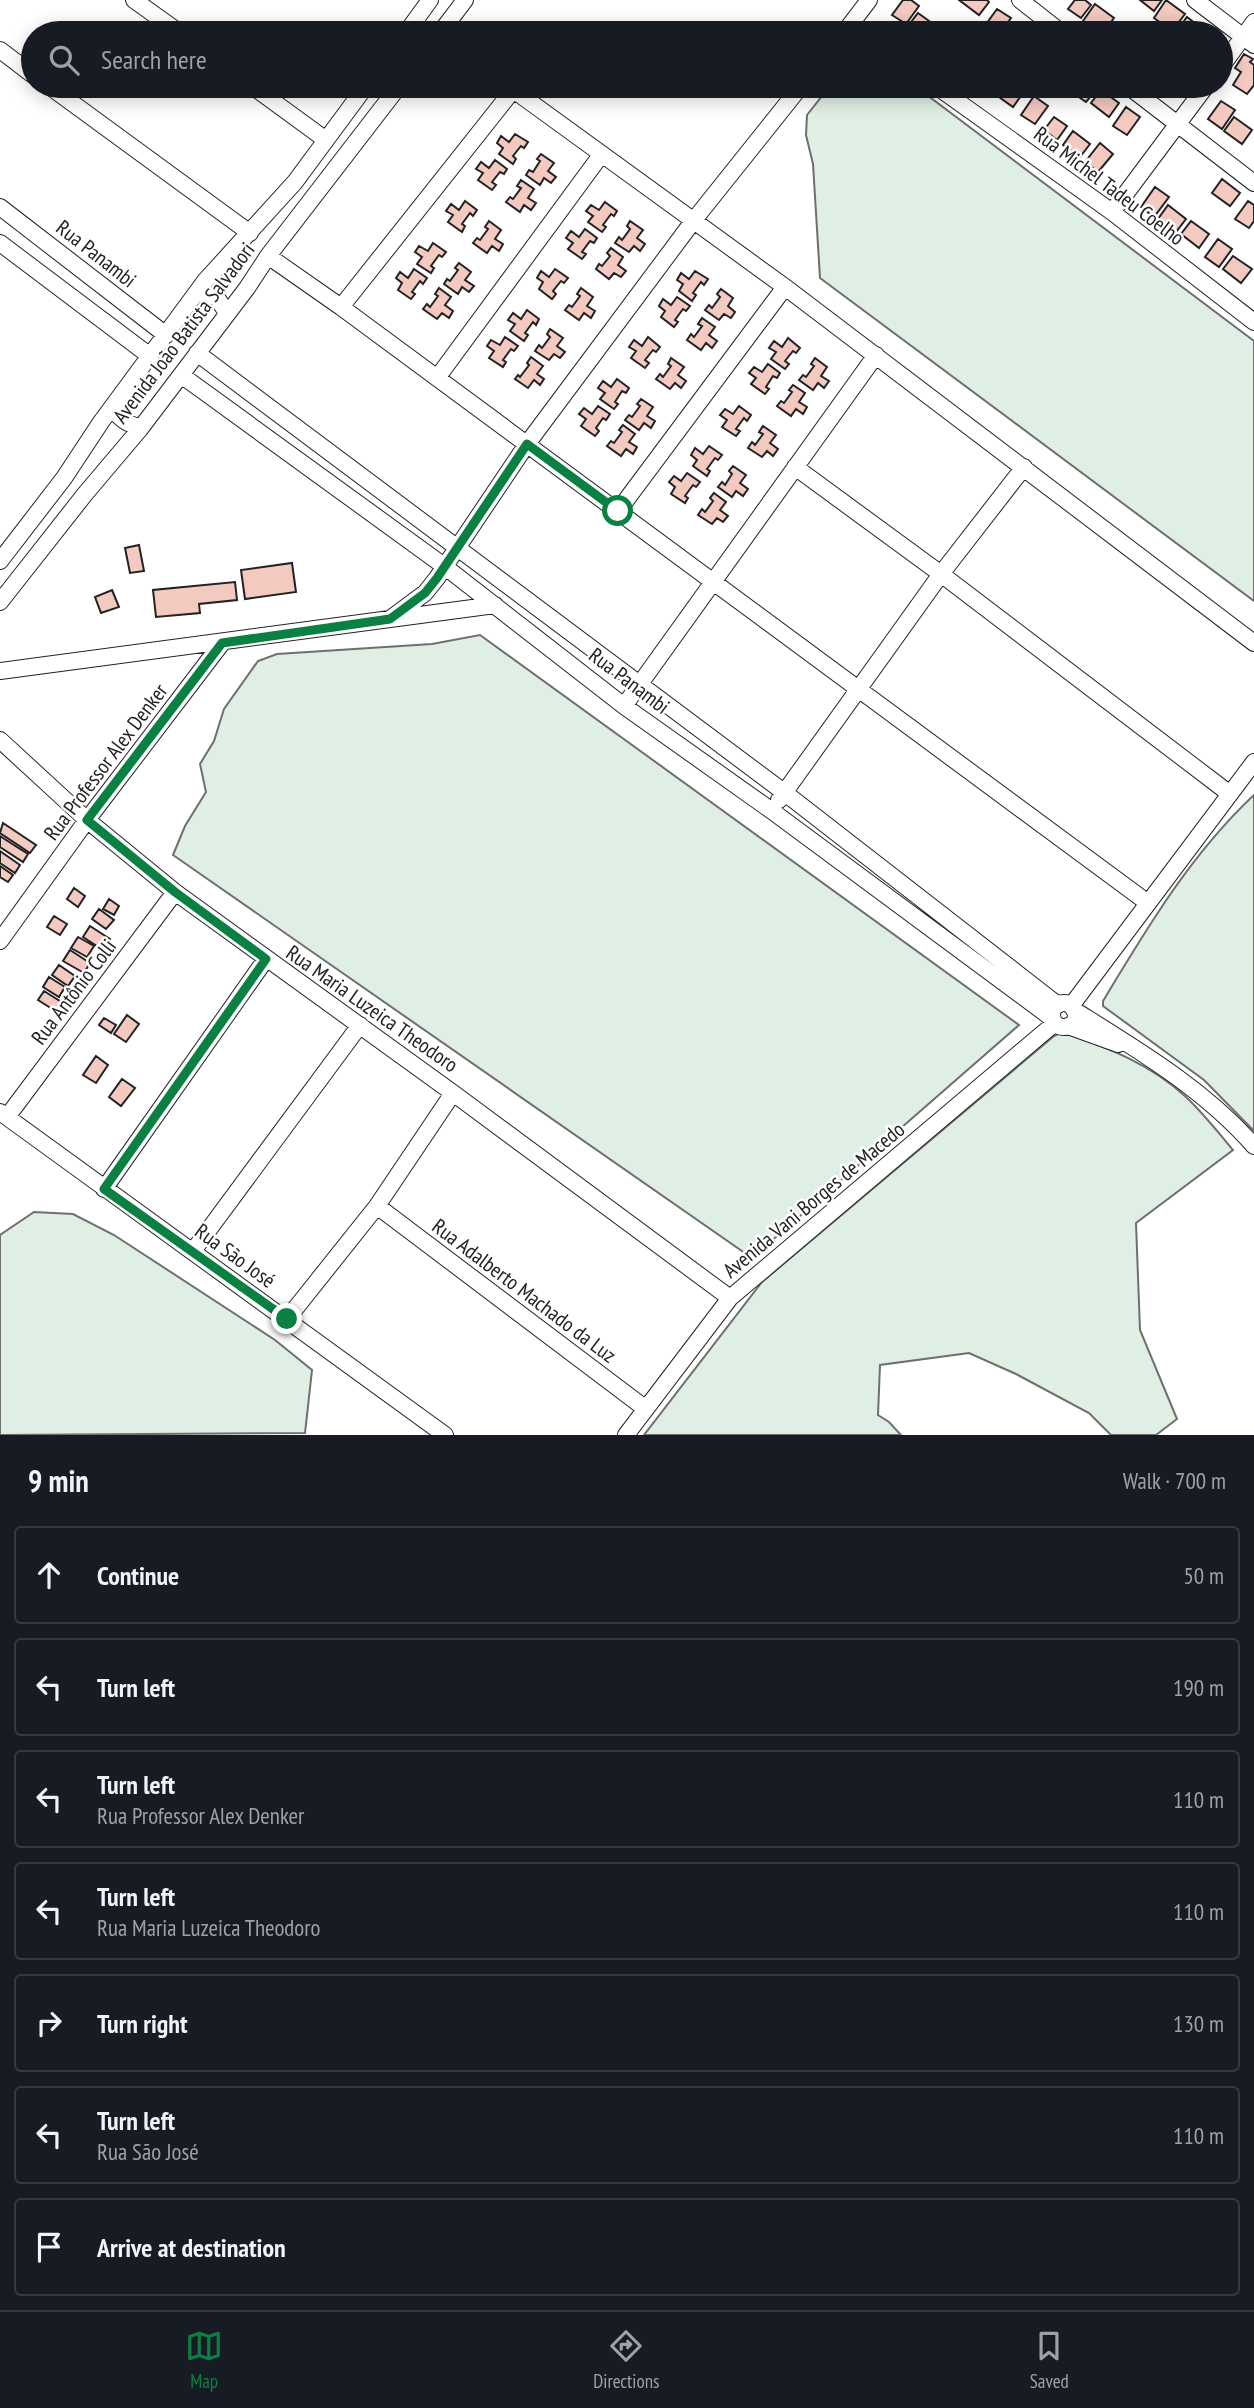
<!DOCTYPE html>
<meta charset="utf-8">
<style>
body{margin:0;font-family:"PT Sans Narrow",sans-serif;background:#242831;color:#f1f3f6}
.stop{position:absolute;width:21px;height:21px;margin:-16px;border:5px solid #0b8043;border-radius:50%;background:#fff}
.stop.end{background:#0b8043;border-color:#fff;box-shadow:0 2px 7px #0008}
.list{margin:0;padding:0;list-style:none}
h2{display:flex;justify-content:space-between;align-items:center;height:91px;margin:0;padding:0 28px;font-size:30px}
h2 small{font-size:23px;font-weight:400;color:#9ea1a6}
.list li{display:grid;grid-template-columns:46px 1fr auto;gap:21px;align-items:center;box-sizing:border-box;height:98px;margin:0 14px 14px;padding:0 14px;border:2px solid #363941;border-radius:7px}
.list b{display:block;font-size:26px;white-space:nowrap}
.list p{margin:0;font-size:23px;white-space:nowrap;color:#9ea1a6}
.list em{font-size:23px;font-style:normal;color:#9ea1a6}
.icon{flex:none;width:38px;height:38px;fill:none;stroke:currentColor;stroke-width:2;stroke-linecap:round;stroke-linejoin:round}
.map{position:relative;flex:none;width:1254px;height:1435px;overflow:hidden}
.search{position:absolute;background:#171b24;box-shadow:0 4px 18px #0003;left:21px;right:21px;top:21px;height:77px;display:flex;align-items:center;gap:18px;box-sizing:border-box;padding:0 24px;border-radius:38px;color:#9ea1a6;font-size:26px}
.sheet{height:875px;background:#171b24}
nav{display:flex;justify-content:space-around;align-items:center;box-sizing:border-box;height:98px;border-top:2px solid #363941;background:#171b24;font-size:19px;color:#9ea1a6}
nav a{display:grid;justify-items:center;gap:4px}
nav .on{color:#0b8043}
.map>svg:first-child{display:block}
.green{fill:#e0efe3;stroke:#6f6f6f;stroke-width:2}
.building{fill:#f3c9c0;stroke:#222;stroke-width:2}
.lines{fill:none;stroke-linecap:round;stroke-linejoin:round}
.minor-casing{stroke:#222;stroke-width:18}
.minor{stroke:#fff;stroke-width:16}
.route{stroke:#0b8043;stroke-width:9}
.labels{text-anchor:middle;stroke-width:5;stroke-linejoin:round;paint-order:stroke}
.street-label{font-size:21px;fill:#222;stroke:#fff}
</style>
<div class="map">
<svg width="1254" height="1435" viewBox="0 0 1254 1435">
<rect width="100%" height="100%" fill="#fff"/>
<path class="green" d="M 830,86 L 915,86 L 1254,341 L 1254,601 L 820,278 L 813,164 L 806,135 L 807,115 Z
M 480,635 L 1019,1025 L 752,1258 L 173,855 L 185,826 L 206,792 L 200,764 L 214,741 L 224,709 L 258,661 L 277,654 L 432,644 Z
M 1254,795 L 1254,1131 L 1204,1080 L 1103,1006 L 1103,1001 C 1147,928 1191,854 1254,795 Z
M 1063,1032 C 1107,1047 1152,1065 1186,1097 C 1203,1113 1218,1132 1233,1150 L 1136,1223 L 1140,1330 L 1177,1419 L 1156,1435 L 1111,1435 L 1089,1413 L 1016,1374 L 969,1353 L 880,1365 L 878,1415 L 889,1422 L 901,1435 L 644,1435 L 762,1282 L 1054,1036 Z
M 34,1212 L 73,1214 L 114,1235 L 275,1340 L 312,1370 L 305,1433 L 0,1435 L 0,1235 Z"/>
<path class="building" d="M 903,0 L 911,0 L 919,6 L 906,24 L 892,15 Z
M 959,0 L 987,0 L 989,2 L 979,15 Z
M 1075,0 L 1085,0 L 1091,5 L 1081,18 L 1068,9 Z
M 1140,0 L 1162,0 L 1154,11 Z
M 1166,0 L 1185,14 L 1172,31 L 1154,18 Z
M 1095,4 L 1114,18 L 1103,33 L 1099,33 L 1083,21 Z
M 997,9 L 1011,18 L 1000,33 L 993,33 L 984,27 Z
M 918,13 L 936,26 L 931,33 L 917,33 L 908,26 Z
M 1187,17 L 1205,31 L 1204,33 L 1175,33 Z
M 1013,23 L 1026,33 L 1005,33 Z
M 1115,23 L 1129,33 L 1107,33 Z
M 1244,54 L 1253,59 L 1250,62 L 1254,65 L 1254,85 L 1247,94 L 1233,85 L 1241,72 L 1235,68 Z
M 1008,86 L 1013,86 L 1023,93 L 1013,107 L 999,97 Z
M 1078,86 L 1092,86 L 1097,89 L 1086,102 L 1073,93 Z
M 1101,90 L 1119,103 L 1109,117 L 1091,103 Z
M 1034,96 L 1048,106 L 1035,124 L 1021,115 Z
M 1221,101 L 1235,110 L 1222,129 L 1208,119 Z
M 1126,107 L 1140,117 L 1127,135 L 1113,126 Z
M 1054,117 L 1067,126 L 1057,140 L 1044,130 Z
M 1234,117 L 1252,130 L 1242,144 L 1224,131 Z
M 1073,131 L 1090,144 L 1080,157 L 1063,145 Z
M 515,134 L 528,142 L 524,148 L 521,146 L 513,156 L 516,159 L 513,164 L 499,154 L 503,148 L 497,143 L 501,136 L 509,142 Z
M 1100,143 L 1113,154 L 1098,172 L 1085,162 Z
M 541,154 L 554,163 L 548,171 L 556,177 L 551,183 L 544,178 L 540,185 L 526,175 L 529,170 L 533,172 L 540,161 L 537,159 Z
M 495,160 L 507,169 L 504,174 L 500,172 L 492,182 L 496,185 L 492,190 L 478,180 L 483,173 L 476,169 L 481,162 L 489,168 Z
M 1222,179 L 1240,193 L 1230,206 L 1212,193 Z
M 521,180 L 534,189 L 528,198 L 536,203 L 531,210 L 524,205 L 520,212 L 506,202 L 510,197 L 513,199 L 521,188 L 517,186 Z
M 1155,187 L 1169,197 L 1154,217 L 1141,207 Z
M 465,201 L 477,210 L 473,216 L 470,213 L 462,224 L 465,226 L 462,232 L 448,222 L 453,215 L 446,211 L 451,204 L 459,210 Z
M 1248,201 L 1254,205 L 1254,221 L 1249,228 L 1235,219 Z
M 605,202 L 617,211 L 614,216 L 611,214 L 603,225 L 606,227 L 602,232 L 588,222 L 593,216 L 586,211 L 591,205 L 599,210 Z
M 1168,205 L 1186,219 L 1176,232 L 1158,219 Z
M 489,221 L 501,230 L 495,239 L 503,244 L 499,251 L 492,246 L 487,253 L 473,243 L 477,238 L 480,240 L 488,229 L 485,227 Z
M 630,221 L 643,230 L 637,238 L 645,244 L 640,251 L 634,246 L 629,252 L 615,243 L 619,237 L 622,240 L 630,229 L 627,226 Z
M 1191,221 L 1209,234 L 1199,248 L 1181,234 Z
M 585,229 L 597,238 L 594,243 L 590,241 L 582,252 L 586,254 L 582,259 L 568,249 L 573,243 L 566,238 L 571,231 L 579,237 Z
M 1218,239 L 1232,249 L 1219,267 L 1205,257 Z
M 433,243 L 446,252 L 442,257 L 439,255 L 431,266 L 434,268 L 431,273 L 417,264 L 422,257 L 415,252 L 419,246 L 428,251 Z
M 611,248 L 623,257 L 618,265 L 626,271 L 621,277 L 614,273 L 609,279 L 596,269 L 599,264 L 602,266 L 610,256 L 607,253 Z
M 1233,256 L 1252,269 L 1241,283 L 1223,269 Z
M 459,263 L 471,272 L 465,280 L 474,286 L 469,292 L 462,287 L 458,294 L 444,284 L 447,279 L 450,281 L 458,270 L 455,268 Z
M 414,269 L 427,278 L 423,284 L 420,281 L 412,292 L 415,294 L 411,299 L 398,290 L 402,283 L 396,278 L 400,272 L 408,278 Z
M 555,269 L 568,278 L 564,283 L 561,281 L 553,291 L 556,294 L 552,299 L 539,289 L 543,282 L 537,278 L 541,271 L 549,277 Z
M 695,271 L 708,279 L 704,285 L 701,282 L 693,293 L 696,295 L 692,301 L 679,291 L 683,284 L 677,280 L 681,273 L 689,279 Z
M 439,288 L 451,297 L 445,305 L 453,311 L 449,318 L 442,313 L 437,319 L 423,309 L 427,304 L 430,307 L 438,296 L 435,294 Z
M 581,288 L 593,297 L 587,306 L 595,311 L 591,318 L 584,313 L 579,320 L 565,310 L 569,305 L 572,307 L 580,296 L 577,294 Z
M 721,289 L 733,298 L 728,306 L 735,312 L 731,318 L 724,314 L 719,320 L 705,310 L 709,305 L 712,308 L 720,297 L 717,294 Z
M 677,297 L 690,306 L 686,311 L 683,309 L 675,320 L 678,322 L 674,327 L 661,317 L 665,311 L 659,306 L 663,299 L 671,305 Z
M 527,310 L 539,319 L 536,325 L 533,322 L 525,333 L 528,335 L 524,341 L 510,331 L 515,324 L 508,320 L 513,313 L 521,319 Z
M 702,318 L 715,327 L 709,335 L 717,341 L 712,348 L 706,343 L 701,350 L 687,340 L 691,334 L 694,337 L 702,326 L 698,324 Z
M 550,329 L 563,338 L 557,346 L 565,352 L 560,358 L 554,354 L 549,360 L 535,351 L 539,345 L 542,348 L 550,337 L 547,334 Z
M 505,337 L 518,346 L 514,351 L 511,349 L 503,360 L 506,362 L 503,367 L 489,358 L 494,351 L 487,346 L 491,340 L 500,345 Z
M 648,337 L 660,347 L 656,352 L 653,350 L 645,360 L 649,363 L 645,368 L 631,358 L 636,351 L 629,347 L 634,340 L 642,346 Z
M 788,338 L 800,348 L 796,353 L 793,351 L 785,361 L 789,364 L 785,369 L 771,359 L 776,352 L 769,348 L 774,341 L 782,347 Z
M 531,357 L 543,366 L 537,374 L 544,379 L 540,385 L 534,380 L 528,388 L 515,379 L 518,375 L 520,377 L 529,365 L 527,363 Z
M 671,358 L 684,367 L 678,375 L 686,381 L 681,388 L 675,383 L 670,389 L 656,379 L 660,374 L 663,377 L 671,366 L 668,364 Z
M 815,358 L 827,367 L 821,376 L 829,381 L 824,388 L 818,383 L 813,390 L 799,380 L 803,375 L 806,377 L 814,366 L 811,364 Z
M 768,364 L 780,373 L 777,378 L 773,376 L 766,387 L 769,389 L 765,394 L 751,384 L 756,378 L 749,373 L 754,367 L 762,372 Z
M 617,379 L 629,388 L 626,393 L 622,391 L 615,402 L 618,404 L 614,409 L 600,399 L 605,393 L 598,388 L 603,381 L 611,387 Z
M 793,385 L 805,393 L 799,402 L 807,407 L 803,414 L 796,409 L 791,416 L 777,406 L 781,401 L 784,403 L 792,392 L 789,390 Z
M 641,399 L 653,407 L 647,416 L 655,421 L 651,428 L 644,423 L 639,430 L 625,420 L 629,415 L 632,417 L 640,406 L 637,404 Z
M 598,406 L 610,414 L 606,420 L 603,418 L 596,428 L 599,431 L 595,436 L 581,426 L 586,419 L 579,414 L 584,408 L 592,414 Z
M 739,406 L 751,415 L 747,421 L 744,418 L 736,429 L 740,431 L 736,436 L 722,427 L 727,420 L 720,415 L 725,409 L 733,414 Z
M 623,425 L 635,434 L 629,442 L 637,447 L 633,454 L 626,449 L 621,456 L 607,446 L 611,441 L 614,443 L 622,432 L 619,430 Z
M 763,426 L 776,435 L 770,443 L 778,449 L 773,456 L 767,451 L 762,457 L 748,448 L 752,442 L 755,445 L 763,434 L 759,432 Z
M 709,446 L 722,455 L 718,460 L 715,458 L 707,469 L 710,471 L 707,476 L 693,466 L 697,460 L 691,455 L 695,448 L 703,454 Z
M 733,466 L 746,475 L 740,483 L 748,489 L 743,496 L 736,491 L 732,497 L 718,487 L 722,482 L 725,485 L 732,474 L 729,471 Z
M 687,473 L 700,482 L 696,487 L 693,485 L 685,496 L 688,498 L 685,503 L 671,494 L 675,487 L 669,482 L 674,476 L 681,481 Z
M 714,493 L 726,502 L 720,510 L 728,516 L 723,522 L 717,518 L 712,524 L 698,515 L 702,509 L 705,512 L 713,501 L 710,498 Z
M 139,545 L 144,571 L 130,573 L 125,548 Z
M 292,563 L 296,592 L 245,599 L 241,570 Z
M 235,582 L 237,600 L 199,604 L 200,613 L 156,617 L 153,590 Z
M 112,590 L 119,607 L 101,613 L 95,597 Z
M 3,823 L 36,845 L 30,853 L 0,833 Z
M 0,836 L 28,854 L 23,862 L 0,847 Z
M 0,851 L 20,865 L 15,873 L 0,863 Z
M 0,866 L 13,875 L 8,882 L 0,877 Z
M 74,888 L 85,896 L 78,907 L 67,899 Z
M 109,899 L 119,906 L 114,915 L 103,909 Z
M 99,909 L 114,920 L 106,929 L 92,919 Z
M 54,916 L 67,924 L 60,935 L 47,927 Z
M 90,926 L 110,939 L 103,950 L 83,937 Z
M 78,937 L 94,946 L 87,957 L 71,948 Z
M 70,950 L 90,963 L 84,973 L 63,961 Z
M 59,965 L 75,976 L 68,986 L 52,975 Z
M 49,977 L 65,987 L 59,997 L 43,987 Z
M 44,991 L 63,1003 L 57,1012 L 38,1000 Z
M 127,1015 L 139,1024 L 126,1042 L 114,1034 Z
M 104,1018 L 116,1025 L 111,1033 L 99,1025 Z
M 96,1056 L 108,1065 L 96,1083 L 83,1075 Z
M 122,1079 L 135,1088 L 121,1106 L 109,1097 Z"/>
<g class="lines">
<g class="minor-casing">
<path id="minor" d="M 134,0 L 180,33
M 1020,0 L 1062,33
M 1195,0 L 1254,45
M 406,33 L 430,0
M 440,33 L 465,0
M 844,33 L 869,0
M 0,50 L 33,75
M 1221,67 L 1254,22
M 49,86 L 250,233
M 252,86 L 326,140
M 508,86 L 785,287 L 1254,643
M 936,86 L 1112,212 L 1254,322
M 1128,86 L 1254,183
M 0,207 L 166,335
M 1112,212 L 1206,86
M 0,243 L 150,356
M 268,256 L 341,307 L 1148,903
M 198,291 L 217,298 L 227,313
M 341,307 L 513,90
M 197,353 L 785,793 L 1058,1005
M 181,375 L 444,566 L 624,706 L 772,811 L 1053,1019
M 437,378 L 601,155
M 114,405 C 116,418 128,425 141,427
M 795,467 L 941,574 L 1230,794
M 618,511 L 785,287
M 0,561 L 64,478 L 101,422 L 205,281 L 295,182 L 366,86
M 0,602 L 85,494 L 140,429 L 247,288 L 268,256 L 399,86
M 390,619 L 425,593 L 437,578 L 527,444 L 694,220 L 801,86
M 0,671 L 495,605
M 624,706 L 876,355
M 0,740 L 87,820 L 175,892 L 453,1093 L 730,1298
M 779,800 L 941,574 L 1024,467
M 0,941 L 87,820 L 222,643
M1052 1015a12 12 0 1 1 24 0a12 12 0 1 1-24 0Z
M 1071,1006 L 1254,762
M 1074,1010 C 1138,1050 1204,1089 1254,1146
M 1068,1026 L 1118,1044
M 0,1112 L 445,1435
M 7,1117 L 175,892
M 104,1189 L 266,959
M 377,1206 L 646,1409
M 193,1251 L 360,1025
M 287,1319 L 377,1206 L 453,1093
M 626,1435 L 730,1298 L 1055,1023"/>
</g>
<use href="#minor" class="minor"/>
</g>
<g class="lines">
<path class="route" d="M 287,1319 L 104,1189 L 266,959 L 175,892 L 87,820 L 222,643 L 390,619 L 425,593 L 437,578 L 527,444 L 618,511"/>
</g>
<g class="labels">
<g class="street-label">
<text transform="translate(1109 186) rotate(37)" y="7">Rua Michel Tadeu Coelho</text>
<text transform="translate(96 254) rotate(38)" y="7">Rua Panambi</text>
<text transform="translate(184 333) rotate(-53)" y="7">Avenida João Batista Salvadori</text>
<text transform="translate(629 681) rotate(37)" y="7">Rua Panambi</text>
<text transform="translate(106 762) rotate(-53)" y="7">Rua Professor Alex Denker</text>
<text transform="translate(74 992) rotate(-53)" y="7">Rua Antônio Colli</text>
<text transform="translate(372 1009) rotate(35)" y="7">Rua Maria Luzeica Theodoro</text>
<text transform="translate(814 1200) rotate(-40)" y="7">Avenida Vani Borges de Macedo</text>
<text transform="translate(235 1256) rotate(36)" y="7">Rua São José</text>
<text transform="translate(524 1291) rotate(37)" y="7">Rua Adalberto Machado da Luz</text>
</g>
</g>
</svg>
<div class="stop" style="left:618px;top:511px"></div>
<div class="stop end" style="left:287px;top:1319px"></div>
<div class="search"><svg class="icon" aria-label="search" viewBox="0 0 24 24"><circle cx="10" cy="10" r="6"/><path d="M15 15l6 6"/></svg>Search here</div>
</div>
<section class="sheet">
<h2>9 min<small>Walk · 700 m</small></h2>
<ul class="list">
<li><svg class="icon" aria-label="ahead" viewBox="0 0 24 24"><path d="M12 20V5M6 11l6-6 6 6"/></svg><div><b>Continue</b></div><em>50 m</em></li>
<li><svg class="icon" aria-label="left" viewBox="0 0 24 24"><path d="M17 20v-9H6M10 6l-5 5 5 5"/></svg><div><b>Turn left</b></div><em>190 m</em></li>
<li><svg class="icon" aria-label="left" viewBox="0 0 24 24"><path d="M17 20v-9H6M10 6l-5 5 5 5"/></svg><div><b>Turn left</b><p>Rua Professor Alex Denker</p></div><em>110 m</em></li>
<li><svg class="icon" aria-label="left" viewBox="0 0 24 24"><path d="M17 20v-9H6M10 6l-5 5 5 5"/></svg><div><b>Turn left</b><p>Rua Maria Luzeica Theodoro</p></div><em>110 m</em></li>
<li><svg class="icon" aria-label="right" viewBox="0 0 24 24"><path d="M7 20v-9h11M14 6l5 5-5 5"/></svg><div><b>Turn right</b></div><em>130 m</em></li>
<li><svg class="icon" aria-label="left" viewBox="0 0 24 24"><path d="M17 20v-9H6M10 6l-5 5 5 5"/></svg><div><b>Turn left</b><p>Rua São José</p></div><em>110 m</em></li>
<li><svg class="icon" aria-label="arrive" viewBox="0 0 24 24"><path d="M6 21V4h12l-3 4 3 4H6"/></svg><div><b>Arrive at destination</b></div></li>
</ul>
</section>
<nav>
<a class="on"><svg class="icon" aria-label="map" viewBox="0 0 24 24"><path d="M3 6l6-2 6 2 6-2v14l-6 2-6-2-6 2zM9 4v14M15 6v14"/></svg>Map</a>
<a><svg class="icon" aria-label="directions" viewBox="0 0 24 24"><path d="M12 3l9 9-9 9-9-9zM9 14v-3h6M13 9l2 2-2 2"/></svg>Directions</a>
<a><svg class="icon" aria-label="saved" viewBox="0 0 24 24"><path d="M7 4h10v16l-5-4-5 4z"/></svg>Saved</a>
</nav>
